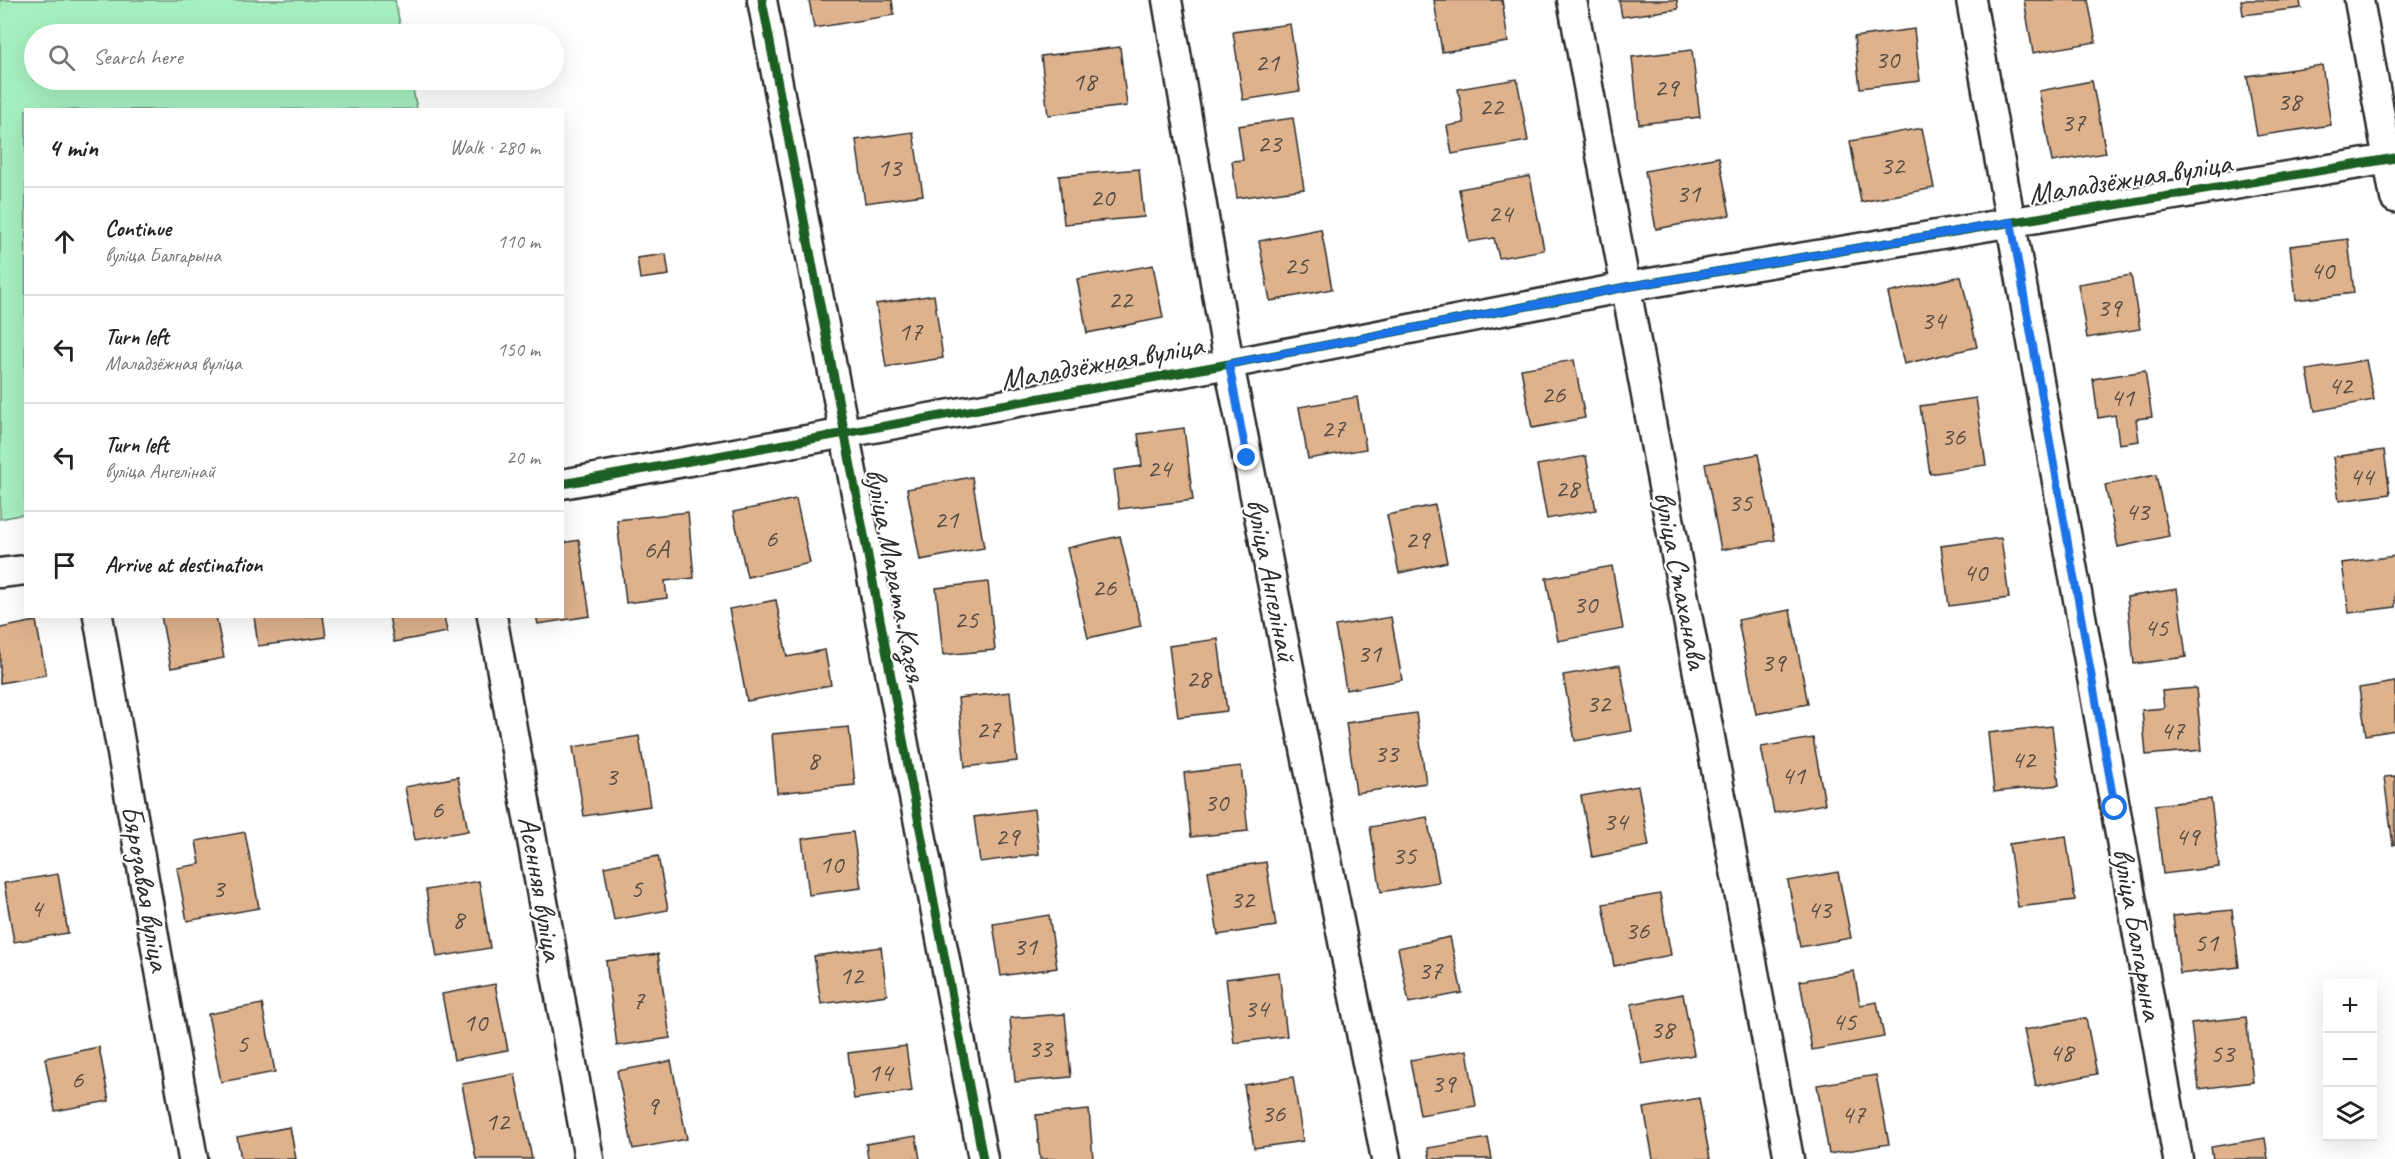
<!DOCTYPE html>
<meta charset="utf-8">
<style>
body{margin:0;font-family:Caveat,sans-serif;background:#f6f6f6;color:#222}
.controls{position:absolute;right:18px;bottom:18px;display:grid;overflow:hidden;border-radius:0px;box-shadow:0 6px 24px #0002}
.controls button{width:54px;height:54px;display:grid;place-items:center;padding:0;border:0;border-bottom:2px solid #e0e0e0;background:#fff;color:#222;font:30px sans-serif}
.stop{position:absolute;width:18px;height:18px;margin:-14px;border:4px solid #1a73e8;border-radius:50%;background:#fff}
.stop.end{background:#1a73e8;border-color:#fff;box-shadow:0 2px 6px #0008}
.list{margin:0;padding:0;list-style:none}
h2{display:flex;justify-content:space-between;align-items:center;height:78px;margin:0;padding:0 24px;font-size:26px}
h2 small{font-size:20px;font-weight:400;color:#767676}
.list li{display:grid;grid-template-columns:39px 1fr auto;gap:18px;align-items:center;box-sizing:border-box;height:108px;padding:0 24px;border-top:2px solid #e0e0e0}
.list b{display:block;font-size:22px;white-space:nowrap}
.list p{margin:0;font-size:20px;white-space:nowrap;color:#767676}
.list em{font-size:20px;font-style:normal;color:#767676}
.icon{flex:none;width:33px;height:33px;fill:none;stroke:currentColor;stroke-width:2;stroke-linecap:round;stroke-linejoin:round}
.map{position:relative;flex:none;width:2395px;height:1159px;overflow:hidden}
.search{position:absolute;background:#fff;box-shadow:0 6px 24px #0002;left:24px;top:24px;width:540px;height:66px;display:flex;align-items:center;gap:15px;box-sizing:border-box;padding:0 21px;border-radius:33px;color:#767676;font-size:22px}
.panel{position:absolute;background:#fff;box-shadow:0 6px 24px #0002;left:24px;top:108px;width:540px;height:510px;border-radius:0px}
.map>svg:first-child{display:block}
.green{fill:#a6f0bf;stroke:#688e75;stroke-width:1.5}
.building{fill:#ddb28d;stroke:#2b2b2b;stroke-width:1.5}
.lines{fill:none;stroke-linecap:round;stroke-linejoin:round}
.street-casing{stroke:#2b2b2b;stroke-width:33}
.street{stroke:#fff;stroke-width:28}
.cycleway-casing{stroke:#fff;stroke-width:13}
.cycleway{stroke:#1b5e20;stroke-width:9}
.route{stroke:#1a73e8;stroke-width:8}
.labels{text-anchor:middle;stroke-width:4.5;stroke-linejoin:round;paint-order:stroke}
.number-label{font-size:27px;fill:#584d44}
.street-label{font-size:30px;fill:#2b2b2b;stroke:#fff}
</style>
<div class="map">
<svg width="2395" height="1159" viewBox="0 0 2395 1159">
<rect width="100%" height="100%" fill="#fff"/>
<filter id="ink" filterUnits="userSpaceOnUse"><feTurbulence type="fractalNoise" baseFrequency=".0167" numOctaves="2"/><feDisplacementMap in="SourceGraphic" scale="12" xChannelSelector="R" yChannelSelector="G"/><feConvolveMatrix kernelMatrix="1 2 1 2 8 2 1 2 1" color-interpolation-filters="sRGB"/></filter>
<g filter="url(#ink)">
<path class="green" d="M 0,0 L 395,0 L 402,34 L 34,34 L 34,80 L 411,80 L 417,109 L 26,110 L 25,514 L 0,519 Z"/>
<path class="building" d="M 809,0 L 892,0 L 894,15 L 814,28 Z
M 1434,0 L 1502,0 L 1508,42 L 1442,52 Z
M 1619,0 L 1677,0 L 1678,9 L 1622,17 Z
M 2024,0 L 2088,0 L 2096,42 L 2033,53 Z
M 2241,0 L 2300,0 L 2301,8 L 2243,15 Z
M 1290,24 L 1300,91 L 1243,100 L 1233,32 Z
M 1914,29 L 1920,81 L 1860,88 L 1854,37 Z
M 1120,47 L 1127,106 L 1048,115 L 1041,56 Z
M 1692,50 L 1700,117 L 1639,124 L 1632,57 Z
M 2322,65 L 2331,125 L 2257,136 L 2247,76 Z
M 1517,79 L 1528,141 L 1452,154 L 1447,126 L 1464,123 L 1458,89 Z
M 2092,81 L 2106,153 L 2052,162 L 2039,91 Z
M 1293,118 L 1304,189 L 1237,198 L 1232,161 L 1243,160 L 1238,126 Z
M 1922,128 L 1934,188 L 1861,202 L 1850,141 Z
M 913,132 L 923,195 L 865,203 L 856,140 Z
M 1719,157 L 1730,215 L 1656,229 L 1645,171 Z
M 1139,169 L 1144,217 L 1064,224 L 1059,176 Z
M 1530,176 L 1544,250 L 1499,258 L 1494,238 L 1469,242 L 1459,189 Z
M 1321,229 L 1332,289 L 1270,301 L 1259,241 Z
M 2348,239 L 2354,293 L 2296,300 L 2290,246 Z
M 666,254 L 669,275 L 640,279 L 637,258 Z
M 1153,265 L 1163,318 L 1087,333 L 1077,279 Z
M 2131,275 L 2140,329 L 2087,338 L 2078,284 Z
M 1961,276 L 1977,347 L 1904,364 L 1888,293 Z
M 934,295 L 943,358 L 886,367 L 876,304 Z
M 1574,360 L 1585,418 L 1532,428 L 1521,369 Z
M 2366,360 L 2374,400 L 2315,411 L 2307,370 Z
M 2145,371 L 2152,417 L 2136,419 L 2139,441 L 2119,444 L 2115,415 L 2098,418 L 2093,379 Z
M 1357,397 L 1366,449 L 1308,459 L 1299,407 Z
M 1976,398 L 1986,465 L 1930,474 L 1920,406 Z
M 1184,428 L 1193,500 L 1119,509 L 1114,470 L 1142,466 L 1138,434 Z
M 2384,450 L 2390,494 L 2339,501 L 2333,457 Z
M 1758,454 L 1775,540 L 1721,550 L 1705,464 Z
M 1586,456 L 1596,510 L 1547,519 L 1537,465 Z
M 2156,475 L 2169,536 L 2118,547 L 2105,485 Z
M 972,477 L 984,548 L 920,560 L 907,489 Z
M 796,499 L 810,563 L 747,577 L 733,512 Z
M 1435,505 L 1447,562 L 1399,573 L 1387,515 Z
M 688,512 L 694,578 L 665,581 L 667,598 L 626,603 L 617,520 Z
M 1120,536 L 1141,626 L 1088,638 L 1067,548 Z
M 2001,538 L 2009,598 L 1949,606 L 1941,546 Z
M 579,540 L 590,616 L 538,624 L 536,616 L 562,616 L 562,543 Z
M 2395,556 L 2395,607 L 2349,613 L 2342,563 Z
M 1612,566 L 1623,629 L 1558,641 L 1546,578 Z
M 988,582 L 995,650 L 943,655 L 936,588 Z
M 2177,589 L 2186,657 L 2134,664 L 2127,597 Z
M 776,600 L 787,657 L 825,650 L 831,685 L 747,701 L 729,609 Z
M 1790,610 L 1808,704 L 1756,714 L 1738,620 Z
M 161,616 L 216,616 L 224,658 L 171,668 Z
M 254,616 L 323,616 L 326,637 L 258,646 Z
M 389,616 L 444,616 L 447,632 L 394,642 Z
M 1391,617 L 1402,680 L 1346,690 L 1335,626 Z
M 36,621 L 46,675 L 0,683 L 0,628 Z
M 1218,639 L 1227,711 L 1178,717 L 1169,646 Z
M 1620,665 L 1632,731 L 1575,741 L 1563,675 Z
M 2395,682 L 2395,730 L 2366,735 L 2359,688 Z
M 2196,688 L 2202,750 L 2146,755 L 2142,710 L 2164,708 L 2162,691 Z
M 1010,692 L 1017,761 L 965,767 L 958,698 Z
M 1416,713 L 1426,783 L 1356,793 L 1346,723 Z
M 2052,726 L 2059,785 L 1994,792 L 1988,733 Z
M 849,727 L 855,785 L 777,793 L 772,734 Z
M 639,736 L 650,806 L 584,816 L 573,747 Z
M 1813,738 L 1825,804 L 1774,813 L 1761,747 Z
M 1241,766 L 1248,831 L 1191,837 L 1184,773 Z
M 2395,776 L 2395,844 L 2393,845 L 2384,777 Z
M 458,777 L 468,831 L 415,840 L 405,787 Z
M 1638,786 L 1649,846 L 1592,857 L 1581,796 Z
M 2211,799 L 2219,867 L 2163,874 L 2155,805 Z
M 1034,809 L 1039,854 L 980,862 L 974,817 Z
M 1427,817 L 1439,882 L 1381,892 L 1370,827 Z
M 245,832 L 259,908 L 187,921 L 177,868 L 200,864 L 196,841 Z
M 853,832 L 861,888 L 809,895 L 802,839 Z
M 2066,836 L 2075,900 L 2018,907 L 2009,844 Z
M 658,856 L 668,910 L 614,920 L 604,867 Z
M 1266,862 L 1276,926 L 1218,935 L 1208,871 Z
M 1838,872 L 1851,938 L 1800,947 L 1788,881 Z
M 58,874 L 68,933 L 14,942 L 4,883 Z
M 479,881 L 490,948 L 437,957 L 426,890 Z
M 1660,894 L 1671,955 L 1614,966 L 1603,904 Z
M 2232,910 L 2239,967 L 2180,974 L 2173,916 Z
M 1049,915 L 1057,968 L 1001,976 L 993,924 Z
M 1450,937 L 1462,993 L 1409,1003 L 1398,948 Z
M 881,947 L 887,995 L 821,1004 L 814,956 Z
M 658,954 L 670,1038 L 617,1046 L 606,961 Z
M 1854,971 L 1860,1005 L 1877,1002 L 1884,1037 L 1812,1050 L 1800,981 Z
M 1279,972 L 1287,1036 L 1234,1043 L 1226,979 Z
M 495,984 L 508,1050 L 454,1060 L 442,994 Z
M 1683,994 L 1694,1055 L 1642,1064 L 1631,1004 Z
M 262,1004 L 275,1072 L 221,1082 L 208,1014 Z
M 1065,1014 L 1071,1077 L 1015,1082 L 1010,1018 Z
M 2246,1017 L 2253,1082 L 2199,1089 L 2191,1023 Z
M 2086,1018 L 2097,1074 L 2036,1086 L 2024,1030 Z
M 906,1046 L 912,1091 L 854,1099 L 848,1053 Z
M 99,1047 L 109,1101 L 55,1111 L 45,1058 Z
M 1467,1050 L 1476,1106 L 1420,1115 L 1410,1060 Z
M 671,1061 L 687,1139 L 633,1149 L 617,1071 Z
M 515,1074 L 532,1159 L 476,1159 L 462,1084 Z
M 1876,1075 L 1889,1144 L 1829,1154 L 1817,1085 Z
M 1293,1077 L 1303,1141 L 1254,1148 L 1244,1085 Z
M 1699,1098 L 1710,1159 L 1653,1159 L 1644,1108 Z
M 1089,1110 L 1093,1159 L 1040,1159 L 1036,1115 Z
M 290,1127 L 296,1159 L 241,1159 L 237,1137 Z
M 916,1136 L 920,1159 L 868,1159 L 866,1144 Z
M 1488,1138 L 1492,1159 L 1430,1159 L 1428,1148 Z
M 2265,1138 L 2268,1159 L 2213,1159 L 2211,1147 Z"/>
<g class="lines">
<g class="street-casing">
<path id="street" d="M 762,0 L 983,1159
M 1167,0 L 1229,364 L 1386,1159
M 1572,0 L 1789,1159
M 1971,0 L 2178,1159
M 2359,0 L 2395,198
M 562,484 L 1229,364 L 1626,287 L 2395,158
M 0,573 L 26,570
M 98,616 L 193,1159
M 492,616 L 589,1159"/>
</g>
<use href="#street" class="street"/>
<g class="cycleway-casing">
<path id="cycleway" d="M 762,0 L 983,1159
M 562,484 L 1229,364 L 1626,287 L 2395,158"/>
</g>
<use href="#cycleway" class="cycleway"/>
</g>
</g>
<g class="lines" filter="url(#ink)">
<path class="route" d="M 1247,458 L 1229,364 L 1626,287 L 2011,222 L 2115,808"/>
</g>
<g class="labels">
<g class="number-label">
<text x="1887" y="68">30</text>
<text x="1267" y="71">21</text>
<text x="1084" y="90">18</text>
<text x="1666" y="96">29</text>
<text x="2289" y="110">38</text>
<text x="1491" y="115">22</text>
<text x="2073" y="131">37</text>
<text x="1269" y="152">23</text>
<text x="1892" y="174">32</text>
<text x="889" y="176">13</text>
<text x="1688" y="202">31</text>
<text x="1102" y="206">20</text>
<text x="1500" y="222">24</text>
<text x="1296" y="274">25</text>
<text x="2322" y="279">40</text>
<text x="1120" y="308">22</text>
<text x="2109" y="316">39</text>
<text x="1933" y="329">34</text>
<text x="910" y="340">17</text>
<text x="2340" y="394">42</text>
<text x="1553" y="403">26</text>
<text x="2122" y="406">41</text>
<text x="1333" y="437">27</text>
<text x="1953" y="445">36</text>
<text x="1159" y="477">24</text>
<text x="2361" y="485">44</text>
<text x="1567" y="497">28</text>
<text x="1740" y="511">35</text>
<text x="2137" y="520">43</text>
<text x="946" y="528">21</text>
<text x="771" y="547">6</text>
<text x="1417" y="548">29</text>
<text x="656" y="558">6А</text>
<text x="1975" y="581">40</text>
<text x="1104" y="596">26</text>
<text x="1585" y="613">30</text>
<text x="966" y="628">25</text>
<text x="2156" y="636">45</text>
<text x="1369" y="662">31</text>
<text x="1773" y="671">39</text>
<text x="1198" y="687">28</text>
<text x="1598" y="712">32</text>
<text x="988" y="738">27</text>
<text x="2172" y="739">47</text>
<text x="1386" y="762">33</text>
<text x="2023" y="768">42</text>
<text x="813" y="769">8</text>
<text x="1793" y="784">41</text>
<text x="611" y="785">3</text>
<text x="1216" y="811">30</text>
<text x="437" y="818">6</text>
<text x="1615" y="830">34</text>
<text x="1007" y="845">29</text>
<text x="2187" y="845">49</text>
<text x="1404" y="864">35</text>
<text x="831" y="873">10</text>
<text x="218" y="897">3</text>
<text x="636" y="897">5</text>
<text x="1242" y="908">32</text>
<text x="36" y="917">4</text>
<text x="1819" y="918">43</text>
<text x="458" y="928">8</text>
<text x="1637" y="939">36</text>
<text x="2206" y="951">51</text>
<text x="1025" y="955">31</text>
<text x="1430" y="979">37</text>
<text x="851" y="984">12</text>
<text x="638" y="1009">7</text>
<text x="1256" y="1017">34</text>
<text x="1844" y="1030">45</text>
<text x="475" y="1031">10</text>
<text x="1662" y="1038">38</text>
<text x="242" y="1052">5</text>
<text x="1040" y="1057">33</text>
<text x="2061" y="1061">48</text>
<text x="2222" y="1062">53</text>
<text x="880" y="1081">14</text>
<text x="77" y="1088">6</text>
<text x="1443" y="1092">39</text>
<text x="652" y="1114">9</text>
<text x="1273" y="1122">36</text>
<text x="1853" y="1123">47</text>
<text x="497" y="1130">12</text>
</g>
<g class="street-label">
<text transform="translate(2130 178) rotate(-9)" y="10">Маладзёжная вуліца</text>
<text transform="translate(1102 362) rotate(-10)" y="10">Маладзёжная вуліца</text>
<text transform="translate(896 575) rotate(79)" y="10">вуліца Марата Казея</text>
<text transform="translate(1272 580) rotate(79)" y="10">вуліца Ангелінай</text>
<text transform="translate(1681 580) rotate(79)" y="10">вуліца Стаханава</text>
<text transform="translate(146 888) rotate(80)" y="10">Бярозавая вуліца</text>
<text transform="translate(541 888) rotate(80)" y="10">Асенняя вуліца</text>
<text transform="translate(2138 934) rotate(80)" y="10">вуліца Балгарына</text>
</g>
</g>
</svg>
<div class="controls">
<button>+</button>
<button>−</button>
<button><svg class="icon" aria-label="layers" viewBox="0 0 24 24"><path d="M12 4l9 5-9 5-9-5zM3 14l9 5 9-5"/></svg></button>
</div>
<div class="stop" style="left:2115px;top:808px"></div>
<div class="stop end" style="left:1247px;top:458px"></div>
<div class="search"><svg class="icon" aria-label="search" viewBox="0 0 24 24"><circle cx="10" cy="10" r="6"/><path d="M15 15l6 6"/></svg>Search here</div>
<section class="panel">
<h2>4 min<small>Walk · 280 m</small></h2>
<ul class="list">
<li><svg class="icon" aria-label="ahead" viewBox="0 0 24 24"><path d="M12 20V5M6 11l6-6 6 6"/></svg><div><b>Continue</b><p>вуліца Балгарына</p></div><em>110 m</em></li>
<li><svg class="icon" aria-label="left" viewBox="0 0 24 24"><path d="M17 20v-9H6M10 6l-5 5 5 5"/></svg><div><b>Turn left</b><p>Маладзёжная вуліца</p></div><em>150 m</em></li>
<li><svg class="icon" aria-label="left" viewBox="0 0 24 24"><path d="M17 20v-9H6M10 6l-5 5 5 5"/></svg><div><b>Turn left</b><p>вуліца Ангелінай</p></div><em>20 m</em></li>
<li><svg class="icon" aria-label="arrive" viewBox="0 0 24 24"><path d="M6 21V4h12l-3 4 3 4H6"/></svg><div><b>Arrive at destination</b></div></li>
</ul>
</section>
</div>
